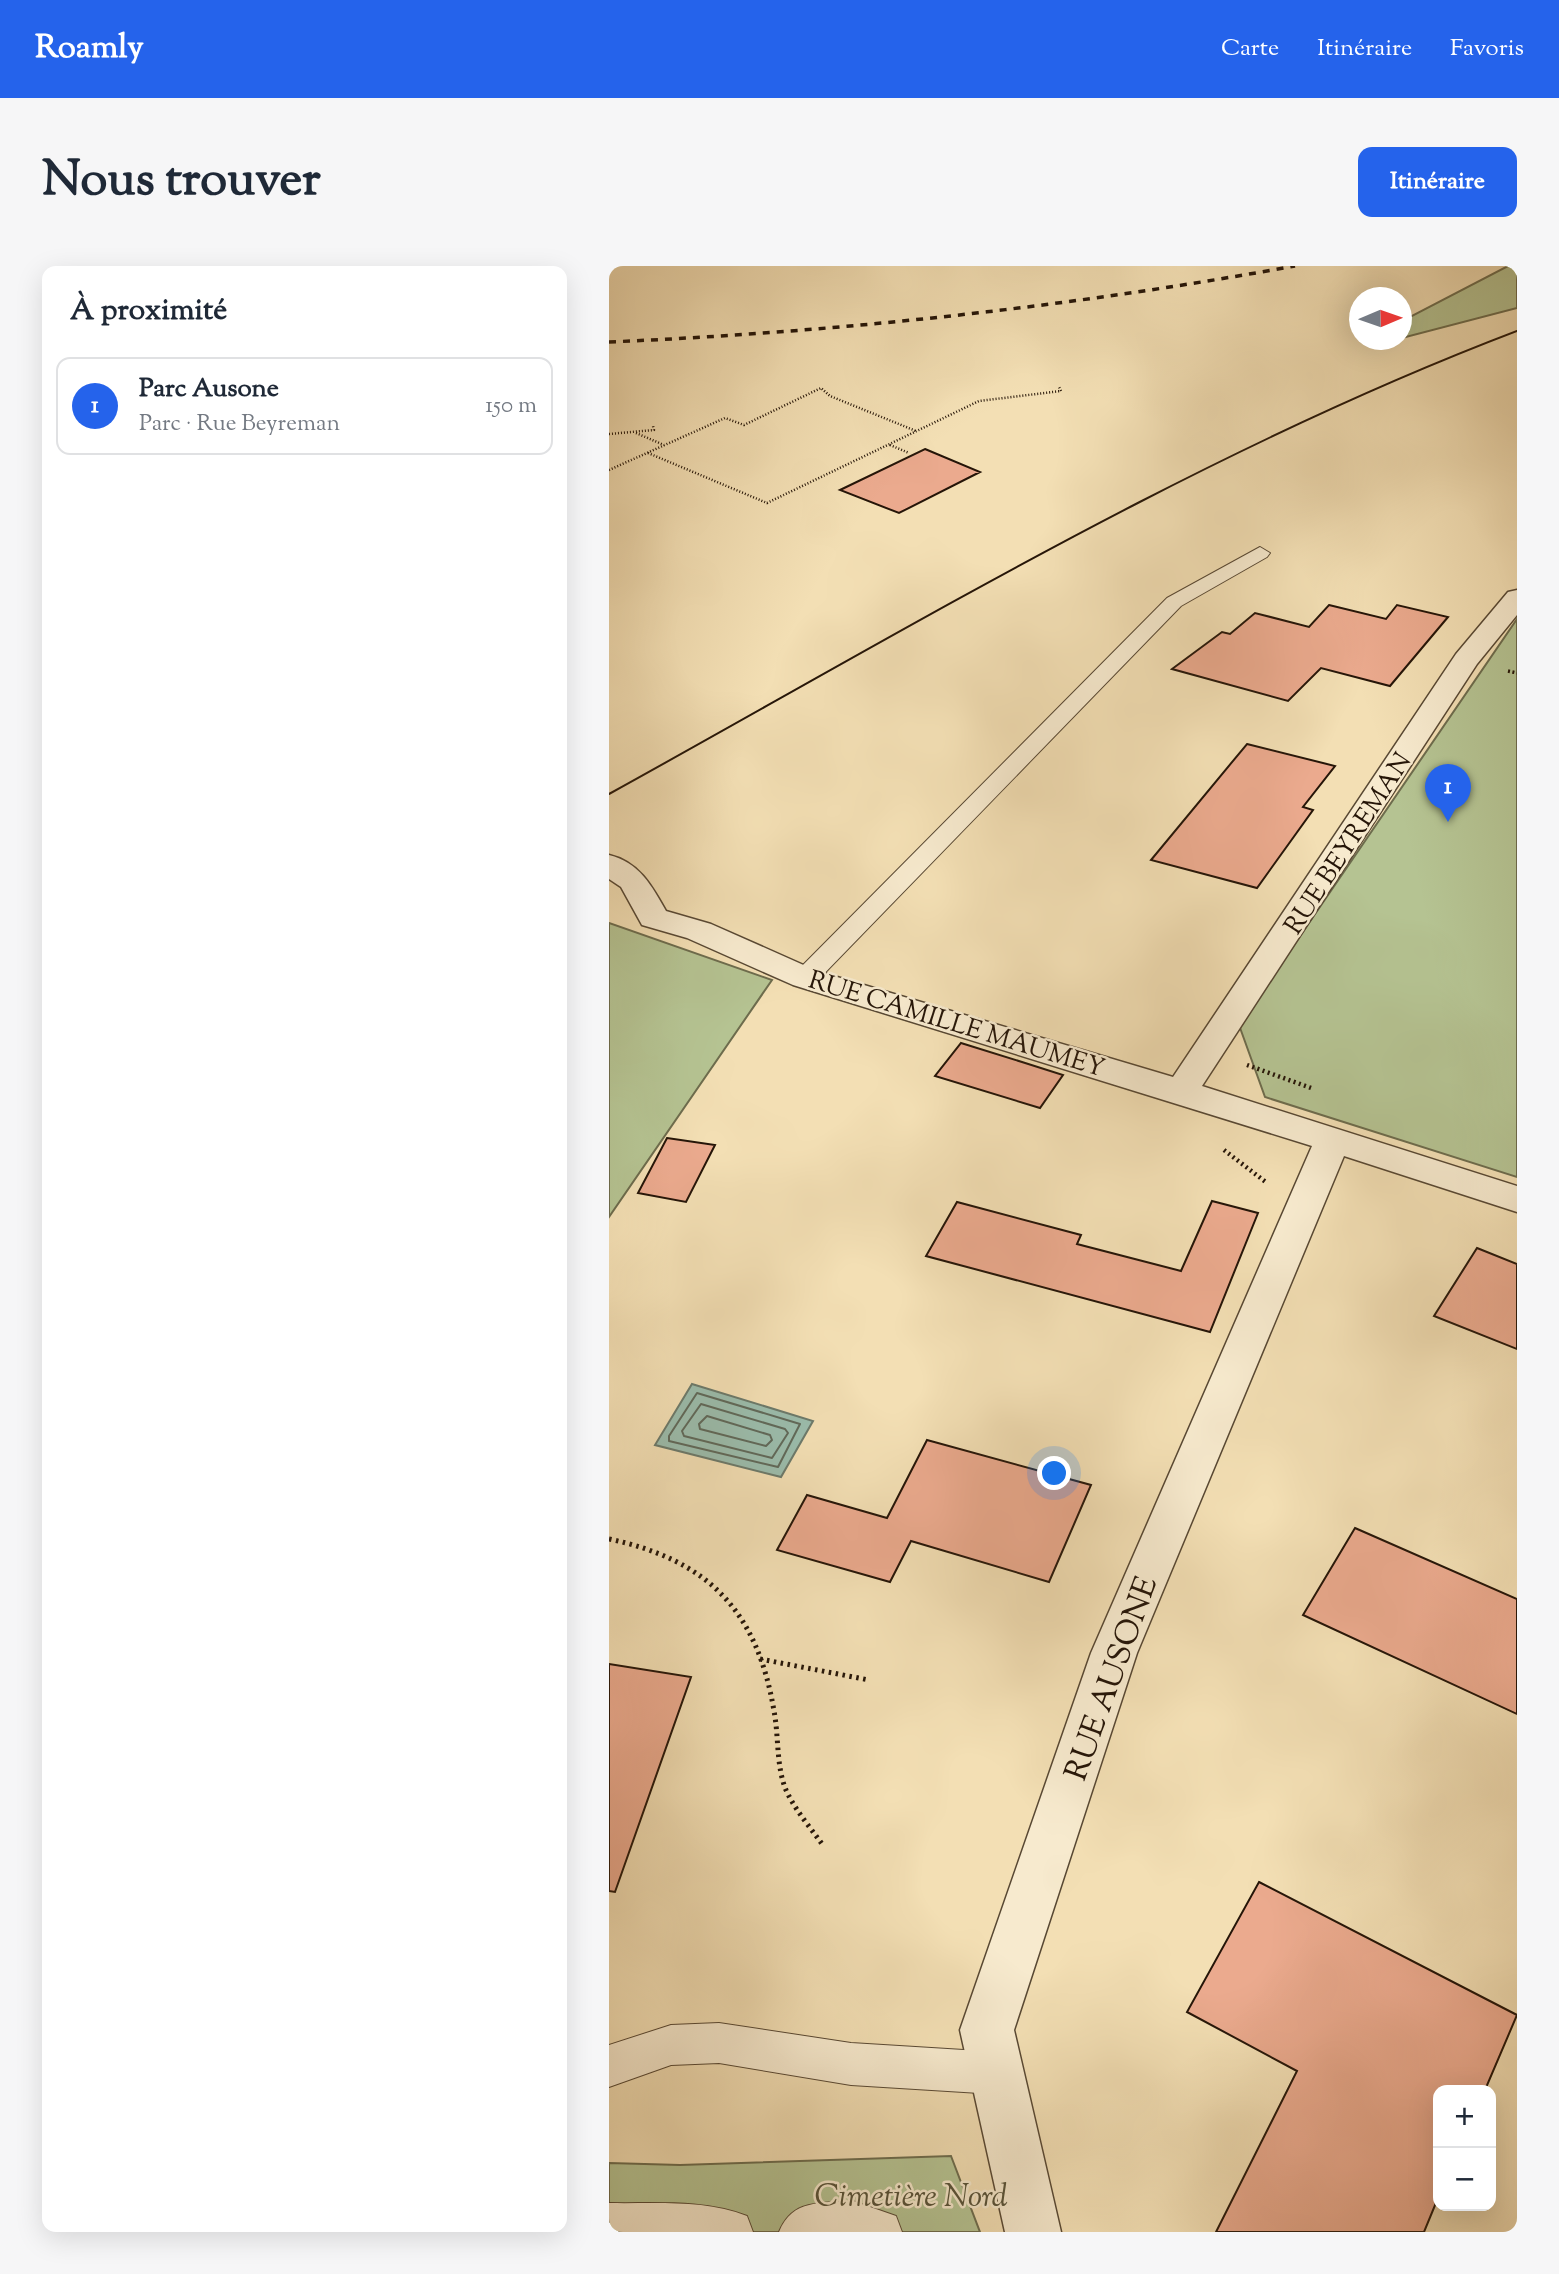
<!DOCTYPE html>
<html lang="fr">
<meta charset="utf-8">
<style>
body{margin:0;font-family:"Sorts Mill Goudy",serif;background:#f6f6f7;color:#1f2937}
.controls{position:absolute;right:21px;bottom:21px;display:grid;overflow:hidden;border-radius:14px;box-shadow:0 7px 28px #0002}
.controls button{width:63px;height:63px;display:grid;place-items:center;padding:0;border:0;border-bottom:2px solid #e0e1e3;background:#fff;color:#1f2937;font:35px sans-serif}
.compass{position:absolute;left:740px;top:21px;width:63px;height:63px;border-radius:50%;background:#fff;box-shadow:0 7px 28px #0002;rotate:88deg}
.you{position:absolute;left:446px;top:1208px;width:24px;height:24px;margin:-18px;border:5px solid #fff;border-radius:50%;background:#1a73e8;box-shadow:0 0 0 10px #1a73e833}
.badge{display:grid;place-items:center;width:46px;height:46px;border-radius:50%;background:#2563eb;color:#fff;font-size:23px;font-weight:700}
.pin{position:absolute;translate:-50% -58px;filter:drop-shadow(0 2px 4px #0008)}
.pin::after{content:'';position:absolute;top:37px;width:24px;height:21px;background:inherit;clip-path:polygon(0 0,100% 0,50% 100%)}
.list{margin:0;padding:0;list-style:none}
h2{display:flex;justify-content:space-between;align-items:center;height:91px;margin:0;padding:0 28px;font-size:30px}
h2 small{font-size:23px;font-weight:400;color:#747a83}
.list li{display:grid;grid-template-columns:46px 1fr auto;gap:21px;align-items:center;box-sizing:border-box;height:98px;margin:0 14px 14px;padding:0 14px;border:2px solid #e0e1e3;border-radius:14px}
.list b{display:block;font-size:26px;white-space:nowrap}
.list p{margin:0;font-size:23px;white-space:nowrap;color:#747a83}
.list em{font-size:23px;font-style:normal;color:#747a83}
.map{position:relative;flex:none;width:908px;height:1966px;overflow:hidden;border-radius:14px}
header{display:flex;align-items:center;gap:42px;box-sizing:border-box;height:98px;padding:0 35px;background:#2563eb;color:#fff}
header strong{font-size:33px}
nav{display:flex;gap:38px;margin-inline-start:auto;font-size:24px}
.intro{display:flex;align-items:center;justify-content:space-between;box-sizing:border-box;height:168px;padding:0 42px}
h1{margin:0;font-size:49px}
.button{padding:18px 32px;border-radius:14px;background:#2563eb;color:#fff;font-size:24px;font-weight:700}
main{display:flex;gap:42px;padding:0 42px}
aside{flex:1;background:#fff;border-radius:14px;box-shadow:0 7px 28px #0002}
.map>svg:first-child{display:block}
.green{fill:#b5c392;stroke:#6d6c4d;stroke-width:2}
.water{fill:#9bbdad;stroke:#6c7a6b;stroke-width:2}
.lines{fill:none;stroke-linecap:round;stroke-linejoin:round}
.shore{stroke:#60695a;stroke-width:2}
.building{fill:#ebaa8e;stroke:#251508;stroke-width:2}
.service-casing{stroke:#584833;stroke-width:2}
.minor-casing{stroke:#584833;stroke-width:3}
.path-far3{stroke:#251508;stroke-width:2.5;stroke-dasharray:1 2;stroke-linecap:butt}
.path-far2{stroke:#251508;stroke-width:3.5;stroke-dasharray:2 2.5;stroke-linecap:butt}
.path-far1{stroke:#251508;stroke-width:4.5;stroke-dasharray:2 3.5;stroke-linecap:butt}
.path{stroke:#251508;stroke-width:5;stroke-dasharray:2.5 4.5;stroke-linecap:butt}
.service{fill:#f7eace;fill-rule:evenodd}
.minor{fill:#f7eace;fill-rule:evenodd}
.tram{stroke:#251508;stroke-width:2}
.rail{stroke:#251508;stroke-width:3.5;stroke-dasharray:7 7;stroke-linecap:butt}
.labels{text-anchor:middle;stroke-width:5;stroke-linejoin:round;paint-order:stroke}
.street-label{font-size:26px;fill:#251508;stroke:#f7eace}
.near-street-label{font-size:32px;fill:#251508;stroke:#f7eace}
.near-park-label{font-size:32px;font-style:italic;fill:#575238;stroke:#f7eace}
</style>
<header>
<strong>Roamly</strong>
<nav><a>Carte</a><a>Itinéraire</a><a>Favoris</a></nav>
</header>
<div class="intro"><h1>Nous trouver</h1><a class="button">Itinéraire</a></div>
<main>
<aside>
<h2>À proximité<small></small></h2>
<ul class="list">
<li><span class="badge">1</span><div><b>Parc Ausone</b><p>Parc · Rue Beyreman</p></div><em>150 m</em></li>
</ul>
</aside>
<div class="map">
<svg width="908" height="1966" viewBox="0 0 908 1966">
<rect width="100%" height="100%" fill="#f3dfb4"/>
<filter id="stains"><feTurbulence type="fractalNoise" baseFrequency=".00286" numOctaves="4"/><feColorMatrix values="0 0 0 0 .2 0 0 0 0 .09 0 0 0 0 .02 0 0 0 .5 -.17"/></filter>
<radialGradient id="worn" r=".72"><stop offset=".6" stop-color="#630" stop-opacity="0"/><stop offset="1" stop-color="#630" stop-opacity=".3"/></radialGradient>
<path class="green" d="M 899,0 L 908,0 L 908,42 L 793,72 L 793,55 Z
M 908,353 L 908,911 L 656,831 L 630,759 Z
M 0,657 L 163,714 L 0,951 Z
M 342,1890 L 371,1966 L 0,1966 L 0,1897 L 71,1899 Z"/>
<path class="water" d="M 83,1118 L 204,1155 L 172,1211 L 46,1179 Z"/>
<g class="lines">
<path class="shore" d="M 88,1127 L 191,1158 L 169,1201 L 60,1175 L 60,1170 Z
M 92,1138 L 176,1163 L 179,1167 L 163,1192 L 75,1170 L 73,1165 Z
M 98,1150 L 161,1169 L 163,1174 L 157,1180 L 91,1163 L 90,1158 Z"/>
</g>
<path class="building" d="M 316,183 L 371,206 L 290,247 L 231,224 Z
M 720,339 L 777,353 L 788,339 L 839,351 L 781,420 L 712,402 L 679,435 L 563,403 L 613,366 L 621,368 L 646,347 L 700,361 Z
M 638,478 L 726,500 L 694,541 L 704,544 L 648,622 L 542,594 Z
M 352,777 L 413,796 L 454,809 L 431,842 L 326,810 Z
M 58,872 L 106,879 L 77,936 L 29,927 Z
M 603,935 L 649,947 L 601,1066 L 317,990 L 348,936 L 472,969 L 468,978 L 572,1005 Z
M 868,982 L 908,998 L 908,1083 L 825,1050 Z
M 318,1174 L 482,1219 L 440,1316 L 302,1275 L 281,1316 L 168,1284 L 198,1229 L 278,1252 Z
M 746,1262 L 908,1333 L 908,1448 L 694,1349 Z
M 0,1398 L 82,1411 L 6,1626 L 0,1625 Z
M 650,1616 L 908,1749 L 876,1824 L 829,1824 L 829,1932 L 815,1966 L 607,1966 L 688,1805 L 578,1746 Z"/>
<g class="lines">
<g class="service-casing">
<path id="service" d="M 651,281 L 661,287 L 658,291 L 572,340 L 205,718 L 187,718 L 183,712 L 187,706 L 558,332 Z
M 110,1757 L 242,1777 L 387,1786 L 402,1792 L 408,1807 L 402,1822 L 387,1828 L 242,1819 L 110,1797 L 62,1799 L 0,1821 L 0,1779 L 62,1759 Z
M 244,1935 L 287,1950 L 293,1966 L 170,1966 C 184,1932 212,1938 244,1935 Z
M 0,1937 C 45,1938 95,1933 138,1950 L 144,1966 L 0,1966 Z"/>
</g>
<g class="minor-casing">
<path id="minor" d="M 908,324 L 908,349 L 868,398 L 593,820 L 908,920 L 908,946 L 735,890 L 528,1387 L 405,1764 L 452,1966 L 396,1966 L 351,1764 L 482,1387 L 703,880 L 184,719 L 78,672 L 33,659 L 12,621 L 0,613 L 0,589 C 30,596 43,620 57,645 L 102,658 L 208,705 L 564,811 L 847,388 L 899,326 Z"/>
</g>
<path class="path-far3" d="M 27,167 L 55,179
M 0,168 L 45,164 L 44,160
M 281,179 L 300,187
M 39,187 L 158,237 L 370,135 L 452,125 L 450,121
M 0,204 L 116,152 L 135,159 L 212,122 L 221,130 L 307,165"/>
<path class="path-far2" d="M 899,405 L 908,407"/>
<path class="path-far1" d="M 638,799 L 705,823
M 615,884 L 658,917"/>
<path class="path" d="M 0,1273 C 99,1294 148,1344 165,1445 C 170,1471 167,1500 177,1524 C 186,1544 201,1561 213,1578
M 151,1393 L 260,1414"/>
<use href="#service" class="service"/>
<use href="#minor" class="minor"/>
<path class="tram" d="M 0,528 C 297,364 590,186 908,65"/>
<path class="rail" d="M 0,76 C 231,66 459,41 686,0"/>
</g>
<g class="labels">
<g class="street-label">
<text transform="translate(738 577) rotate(-57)" y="9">RUE BEYREMAN</text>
<text transform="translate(348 757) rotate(17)" y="9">RUE CAMILLE MAUMEY</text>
</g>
<g class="near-street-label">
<text transform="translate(501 1412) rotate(-70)" y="11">RUE AUSONE</text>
</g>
<g class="near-park-label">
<text x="302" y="1940">Cimetière Nord</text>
</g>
</g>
<rect width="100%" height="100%" filter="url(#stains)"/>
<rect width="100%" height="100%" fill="url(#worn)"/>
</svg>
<div class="controls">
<button>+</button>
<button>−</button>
</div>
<svg class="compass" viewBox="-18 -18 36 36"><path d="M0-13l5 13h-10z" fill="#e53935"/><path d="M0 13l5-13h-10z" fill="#747a83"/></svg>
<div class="you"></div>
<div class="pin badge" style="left:839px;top:556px">1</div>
</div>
</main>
